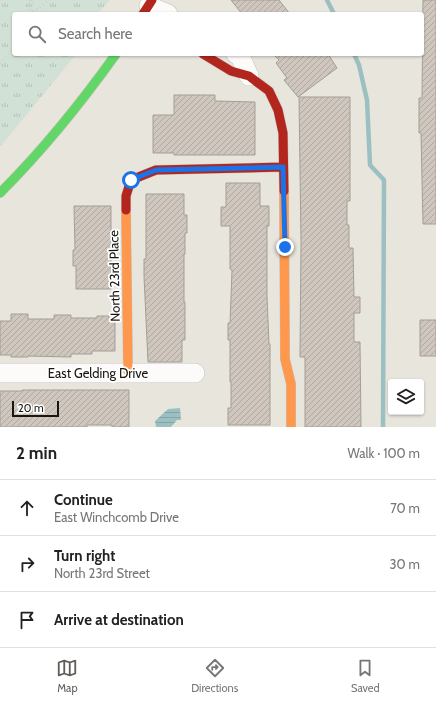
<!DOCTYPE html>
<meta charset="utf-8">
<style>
body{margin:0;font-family:Cabin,sans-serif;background:#f6f6f6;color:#222}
.controls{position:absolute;right:12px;bottom:12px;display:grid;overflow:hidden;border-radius:4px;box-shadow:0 1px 3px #0004}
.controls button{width:36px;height:36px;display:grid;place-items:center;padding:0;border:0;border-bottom:1px solid #e0e0e0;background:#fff;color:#222;font:20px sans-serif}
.scale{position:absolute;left:12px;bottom:10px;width:47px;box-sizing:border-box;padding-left:4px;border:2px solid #181610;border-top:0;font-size:11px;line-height:14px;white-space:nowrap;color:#181610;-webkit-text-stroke:3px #fff;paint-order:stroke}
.stop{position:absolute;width:12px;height:12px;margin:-9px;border:3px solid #1a73e8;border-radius:50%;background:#fff}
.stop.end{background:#1a73e8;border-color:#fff;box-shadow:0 1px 4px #0008}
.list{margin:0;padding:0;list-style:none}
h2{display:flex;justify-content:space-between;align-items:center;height:52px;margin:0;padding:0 16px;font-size:17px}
h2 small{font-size:13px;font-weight:400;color:#767676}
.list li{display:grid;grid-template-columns:26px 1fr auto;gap:12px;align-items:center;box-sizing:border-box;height:56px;padding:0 16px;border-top:1px solid #e0e0e0}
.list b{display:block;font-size:15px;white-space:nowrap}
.list p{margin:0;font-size:13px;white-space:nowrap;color:#767676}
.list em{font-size:13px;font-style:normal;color:#767676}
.icon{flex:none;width:22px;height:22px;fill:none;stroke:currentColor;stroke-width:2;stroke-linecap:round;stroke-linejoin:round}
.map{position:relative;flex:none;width:436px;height:427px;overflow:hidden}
.search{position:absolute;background:#fff;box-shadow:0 1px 3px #0004;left:12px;right:12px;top:12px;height:44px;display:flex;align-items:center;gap:10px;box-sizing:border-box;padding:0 14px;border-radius:4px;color:#767676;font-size:15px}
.sheet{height:220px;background:#fff}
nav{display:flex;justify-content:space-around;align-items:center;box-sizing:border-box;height:56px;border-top:1px solid #e0e0e0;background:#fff;font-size:11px;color:#767676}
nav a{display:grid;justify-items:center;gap:2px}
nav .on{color:#615e58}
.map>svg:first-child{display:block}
.grass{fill:url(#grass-tufts)}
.water{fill:url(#water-rules)}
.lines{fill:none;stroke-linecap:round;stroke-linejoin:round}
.stream{stroke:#9cc0c2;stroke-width:4.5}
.building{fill:url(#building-hatch);stroke:#a39e99}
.street-casing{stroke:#c4c1ba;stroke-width:20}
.fast-casing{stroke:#c4c1ba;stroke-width:10}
.slow-casing{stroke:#c4c1ba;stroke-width:10}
.jam-casing{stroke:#c4c1ba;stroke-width:10}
.path{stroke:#cfcfcd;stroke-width:2.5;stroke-dasharray:1 3;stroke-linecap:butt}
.street{stroke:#fcfbfa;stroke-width:19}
.fast{stroke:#63d668;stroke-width:9}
.slow{stroke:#ff974d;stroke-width:9}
.jam{stroke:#b3261e;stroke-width:9}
.route{stroke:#1a73e8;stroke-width:5}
.labels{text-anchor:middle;stroke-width:3.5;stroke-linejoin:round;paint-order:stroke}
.street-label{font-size:13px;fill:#181610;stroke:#fff}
</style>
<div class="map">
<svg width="436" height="427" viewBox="0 0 436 427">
<defs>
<pattern id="grass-tufts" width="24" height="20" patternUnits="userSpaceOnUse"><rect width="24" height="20" fill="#d2e1d5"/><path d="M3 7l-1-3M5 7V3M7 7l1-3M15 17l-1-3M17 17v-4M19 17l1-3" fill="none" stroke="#b4c0b6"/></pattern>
<pattern id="water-rules" width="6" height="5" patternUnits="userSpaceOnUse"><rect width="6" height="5" fill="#9cc0c2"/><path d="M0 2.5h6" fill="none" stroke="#86a4a6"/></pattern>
<pattern id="building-hatch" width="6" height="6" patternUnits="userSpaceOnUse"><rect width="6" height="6" fill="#cfc6bd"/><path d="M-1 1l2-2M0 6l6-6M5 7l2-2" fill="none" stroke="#b1a9a1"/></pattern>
</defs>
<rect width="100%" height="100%" fill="#e8e5dd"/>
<path class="grass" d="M 0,0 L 110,0 L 97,14 L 14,14 L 14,54 L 75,54 L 74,57 L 0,147 Z"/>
<path class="water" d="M 180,408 L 181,420 L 177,420 L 171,427 L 156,427 L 155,421 L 168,409 Z"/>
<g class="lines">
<path class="stream" d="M 327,0 L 334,14
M 354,54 L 359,65 L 367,100 L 370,165 L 384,180 L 383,427"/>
</g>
<path class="building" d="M 231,0 L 279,0 L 290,14 L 242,14 Z
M 423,0 L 436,0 L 436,224 L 423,224 L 421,133 L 419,133 L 419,98 L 422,98 Z
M 273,54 L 328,54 L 337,68 L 298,97 L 284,80 L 287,78 L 276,63 L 279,60 Z
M 174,95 L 215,95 L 215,101 L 255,102 L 255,155 L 174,155 L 174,153 L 153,153 L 153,115 L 174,115 Z
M 299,97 L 350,97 L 350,201 L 347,201 L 347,225 L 349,225 L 349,248 L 353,248 L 354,297 L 360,297 L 360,313 L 354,313 L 354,342 L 360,342 L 361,427 L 305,427 L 305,357 L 300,357 L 301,242 Z
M 226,183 L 260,183 L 260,206 L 269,206 L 269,226 L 267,226 L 267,296 L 269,344 L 270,344 L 270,425 L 228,425 L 228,408 L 231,408 L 231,382 L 230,382 L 230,340 L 228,340 L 228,323 L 230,323 L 232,270 L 230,269 L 230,226 L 221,226 L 221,207 L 226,207 Z
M 146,194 L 184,194 L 184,215 L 187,215 L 187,233 L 185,233 L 185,254 L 184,254 L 184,302 L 185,302 L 185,340 L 182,340 L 182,362 L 148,362 L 144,276 L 144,259 L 146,259 Z
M 74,206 L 111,206 L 111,289 L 76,289 L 76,266 L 73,266 L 73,250 L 75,250 Z
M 11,314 L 28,314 L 28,319 L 54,319 L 54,315 L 71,315 L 71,318 L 97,318 L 97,316 L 115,316 L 115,351 L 92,351 L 92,354 L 71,354 L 71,357 L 28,356 L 28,357 L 11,357 L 11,355 L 0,355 L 0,321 L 11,321 Z
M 420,320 L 436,320 L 436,356 L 420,356 Z
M 22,390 L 129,390 L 129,427 L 112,427 L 112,425 L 87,425 L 87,427 L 0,427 L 0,391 L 22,391 Z"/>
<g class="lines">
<g class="street-casing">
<path id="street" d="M 149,6 L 168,14
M 236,54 L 240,56 L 249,76
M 0,373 L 195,373"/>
</g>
<g class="fast-casing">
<path id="fast" d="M 0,193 C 43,150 81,103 116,54"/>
</g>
<g class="slow-casing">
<path id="slow" d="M 284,191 L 285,359 L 291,384 L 291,427
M 126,210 L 128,372"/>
</g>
<g class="jam-casing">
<path id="jam" d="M 143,14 L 152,0
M 203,54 L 231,71 L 249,76 L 269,91 L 278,110 L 283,133 L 284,191
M 126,210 L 126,196 L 131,180 L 156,170 L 283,167"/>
</g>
<path class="path" d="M 30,0 L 30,6
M 29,13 L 41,7 L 48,0
M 29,14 L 33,0
M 0,63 L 14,47"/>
<use href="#street" class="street"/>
<use href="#fast" class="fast"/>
<use href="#slow" class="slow"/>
<use href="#jam" class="jam"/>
</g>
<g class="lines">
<path class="route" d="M 131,180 L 156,170 L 283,167 L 285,247"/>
</g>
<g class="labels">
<g class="street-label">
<text transform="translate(114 276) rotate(-91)" y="5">North 23rd Place</text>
<text x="98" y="378">East Gelding Drive</text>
</g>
</g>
</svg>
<div class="controls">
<button><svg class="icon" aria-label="layers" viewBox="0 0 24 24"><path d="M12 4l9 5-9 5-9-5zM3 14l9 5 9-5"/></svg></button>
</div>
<div class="scale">20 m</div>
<div class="stop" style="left:131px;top:180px"></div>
<div class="stop end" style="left:285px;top:247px"></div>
<div class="search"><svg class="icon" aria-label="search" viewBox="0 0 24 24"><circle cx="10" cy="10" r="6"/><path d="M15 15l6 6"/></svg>Search here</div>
</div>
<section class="sheet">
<h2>2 min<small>Walk · 100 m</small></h2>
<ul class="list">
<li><svg class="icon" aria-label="ahead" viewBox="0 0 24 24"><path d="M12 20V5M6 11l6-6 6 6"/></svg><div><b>Continue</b><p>East Winchcomb Drive</p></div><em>70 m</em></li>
<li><svg class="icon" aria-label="right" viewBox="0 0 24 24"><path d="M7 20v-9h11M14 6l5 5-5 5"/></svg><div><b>Turn right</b><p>North 23rd Street</p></div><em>30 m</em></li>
<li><svg class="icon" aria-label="arrive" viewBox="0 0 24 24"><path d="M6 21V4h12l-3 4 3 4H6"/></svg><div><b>Arrive at destination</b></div></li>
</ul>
</section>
<nav>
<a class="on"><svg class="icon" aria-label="map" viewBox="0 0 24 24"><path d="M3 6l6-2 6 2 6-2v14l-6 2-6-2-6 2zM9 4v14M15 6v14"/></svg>Map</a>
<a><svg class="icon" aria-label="directions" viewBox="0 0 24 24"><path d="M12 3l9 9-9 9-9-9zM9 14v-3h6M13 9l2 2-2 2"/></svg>Directions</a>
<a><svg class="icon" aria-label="saved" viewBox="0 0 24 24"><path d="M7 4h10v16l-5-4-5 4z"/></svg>Saved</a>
</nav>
